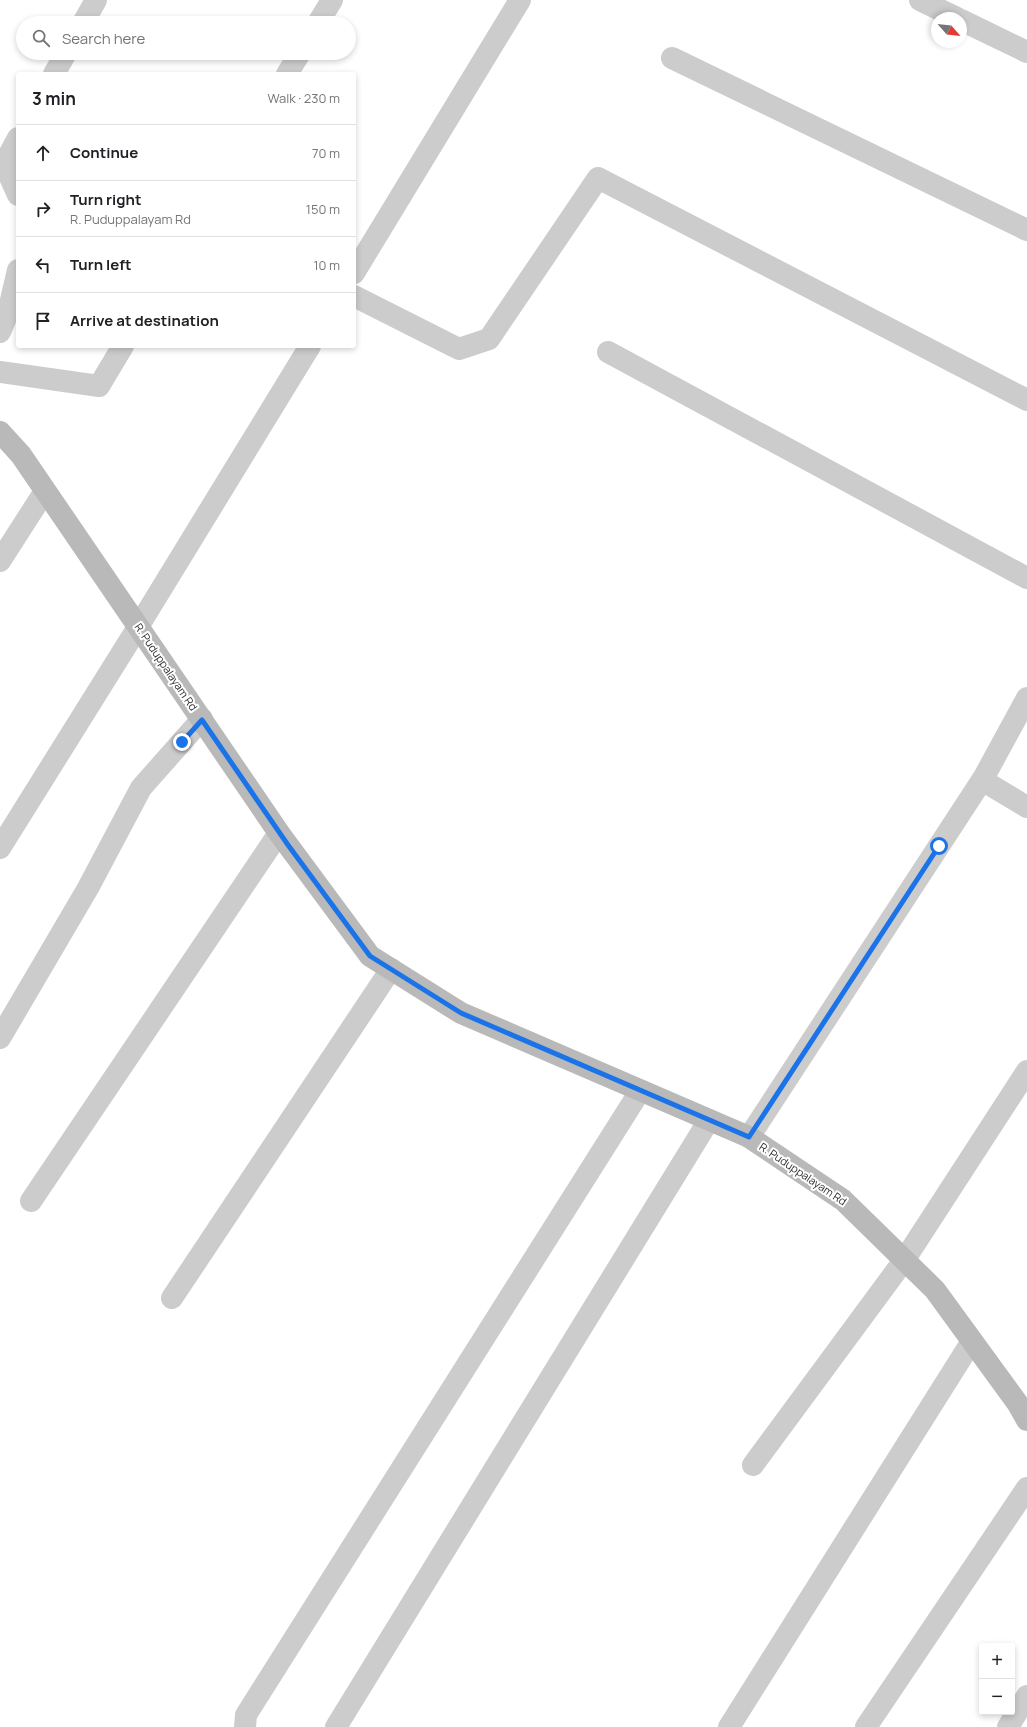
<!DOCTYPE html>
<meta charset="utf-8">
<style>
body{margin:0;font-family:Manrope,sans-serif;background:#f6f6f6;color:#202124}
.controls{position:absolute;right:12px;bottom:12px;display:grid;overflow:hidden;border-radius:4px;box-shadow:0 2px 6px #0003}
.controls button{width:36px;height:36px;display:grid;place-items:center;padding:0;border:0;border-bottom:1px solid #e0e0e0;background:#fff;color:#202124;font:20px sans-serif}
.compass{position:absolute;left:931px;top:12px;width:36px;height:36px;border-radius:50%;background:#fff;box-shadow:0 2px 6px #0003;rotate:117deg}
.stop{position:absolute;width:12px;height:12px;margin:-9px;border:3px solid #1a73e8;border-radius:50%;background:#fff}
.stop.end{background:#1a73e8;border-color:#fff;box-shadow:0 1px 4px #0008}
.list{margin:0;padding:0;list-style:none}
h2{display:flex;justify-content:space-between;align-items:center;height:52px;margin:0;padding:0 16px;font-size:17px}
h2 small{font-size:13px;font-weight:400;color:#757577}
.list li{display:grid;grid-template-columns:26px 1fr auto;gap:12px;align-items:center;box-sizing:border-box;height:56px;padding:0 16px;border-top:1px solid #e0e0e0}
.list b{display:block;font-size:15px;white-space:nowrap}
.list p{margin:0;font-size:13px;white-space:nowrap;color:#757577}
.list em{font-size:13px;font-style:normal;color:#757577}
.icon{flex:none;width:22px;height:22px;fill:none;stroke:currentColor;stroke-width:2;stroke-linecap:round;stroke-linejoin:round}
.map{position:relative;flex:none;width:1027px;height:1727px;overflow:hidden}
.search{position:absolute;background:#fff;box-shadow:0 2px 6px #0003;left:16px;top:16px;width:340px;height:44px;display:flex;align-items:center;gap:10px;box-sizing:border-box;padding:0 14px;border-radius:22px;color:#757577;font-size:15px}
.panel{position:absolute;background:#fff;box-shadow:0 2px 6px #0003;left:16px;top:72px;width:340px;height:276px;border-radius:4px}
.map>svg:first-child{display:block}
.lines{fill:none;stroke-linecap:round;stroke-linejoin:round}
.minor{stroke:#ccc;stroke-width:22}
.secondary{stroke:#b9b9b9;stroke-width:22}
.route{stroke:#1a73e8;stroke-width:5}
.labels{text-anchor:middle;stroke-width:4;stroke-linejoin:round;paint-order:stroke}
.street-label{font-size:11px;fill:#2f2f2f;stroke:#fff}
</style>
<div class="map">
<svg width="1027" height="1727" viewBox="0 0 1027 1727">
<rect width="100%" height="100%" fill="#fff"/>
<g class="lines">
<path class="minor" d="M 920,0 L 957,18
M 961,20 L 1027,52
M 83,23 L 96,0
M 318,23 L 332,0
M 672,58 L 1027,230
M 54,74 L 66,53
M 287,74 L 300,53
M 18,138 L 4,164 L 18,195
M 354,273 L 520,0
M 354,296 L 459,349 L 489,339 L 598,178 L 1027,400
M 0,332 L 8,313 L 18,270
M 608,352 L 1027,578
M 0,372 L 99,386 L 123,346
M 0,561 L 45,491
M 982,780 L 1027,807
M 0,848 L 138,627 L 310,346
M 0,1038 L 88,888 L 141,788 L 202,719
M 749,1137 L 984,777 L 1027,698
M 31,1201 L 279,833
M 172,1298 L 391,969
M 753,1465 L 905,1259 L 1027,1071
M 245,1727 L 246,1715 L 640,1091
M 336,1727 L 709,1120
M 729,1727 L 972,1341
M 866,1727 L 1027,1488
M 1008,1727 L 1027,1696"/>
<path class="secondary" d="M 0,432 L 21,455 L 279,833 L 370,956 L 461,1013 L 749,1137 L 843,1200 L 935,1290 L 1018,1404 L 1027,1420"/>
</g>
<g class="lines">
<path class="route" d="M 182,742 L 202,720 L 288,845 L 370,956 L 461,1013 L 749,1137 L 939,846"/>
</g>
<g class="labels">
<g class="street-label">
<text transform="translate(166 667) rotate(56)" y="4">R. Puduppalayam Rd</text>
<text transform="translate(803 1174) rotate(34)" y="4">R. Puduppalayam Rd</text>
</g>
</g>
</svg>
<div class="controls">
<button>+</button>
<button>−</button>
</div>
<svg class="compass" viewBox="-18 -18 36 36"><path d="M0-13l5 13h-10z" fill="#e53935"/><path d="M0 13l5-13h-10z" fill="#757577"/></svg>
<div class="stop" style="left:939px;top:846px"></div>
<div class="stop end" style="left:182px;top:742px"></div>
<div class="search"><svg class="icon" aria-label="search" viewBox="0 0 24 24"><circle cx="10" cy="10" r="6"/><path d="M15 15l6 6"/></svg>Search here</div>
<section class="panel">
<h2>3 min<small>Walk · 230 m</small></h2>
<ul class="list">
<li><svg class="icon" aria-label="ahead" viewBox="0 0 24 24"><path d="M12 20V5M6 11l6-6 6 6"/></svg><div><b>Continue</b></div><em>70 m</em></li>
<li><svg class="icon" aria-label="right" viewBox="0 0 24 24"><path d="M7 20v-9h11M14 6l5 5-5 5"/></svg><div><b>Turn right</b><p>R. Puduppalayam Rd</p></div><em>150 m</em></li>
<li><svg class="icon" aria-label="left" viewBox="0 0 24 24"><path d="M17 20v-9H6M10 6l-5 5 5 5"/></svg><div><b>Turn left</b></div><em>10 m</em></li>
<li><svg class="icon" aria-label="arrive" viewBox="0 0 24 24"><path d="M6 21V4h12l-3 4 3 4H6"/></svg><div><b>Arrive at destination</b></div></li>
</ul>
</section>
</div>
